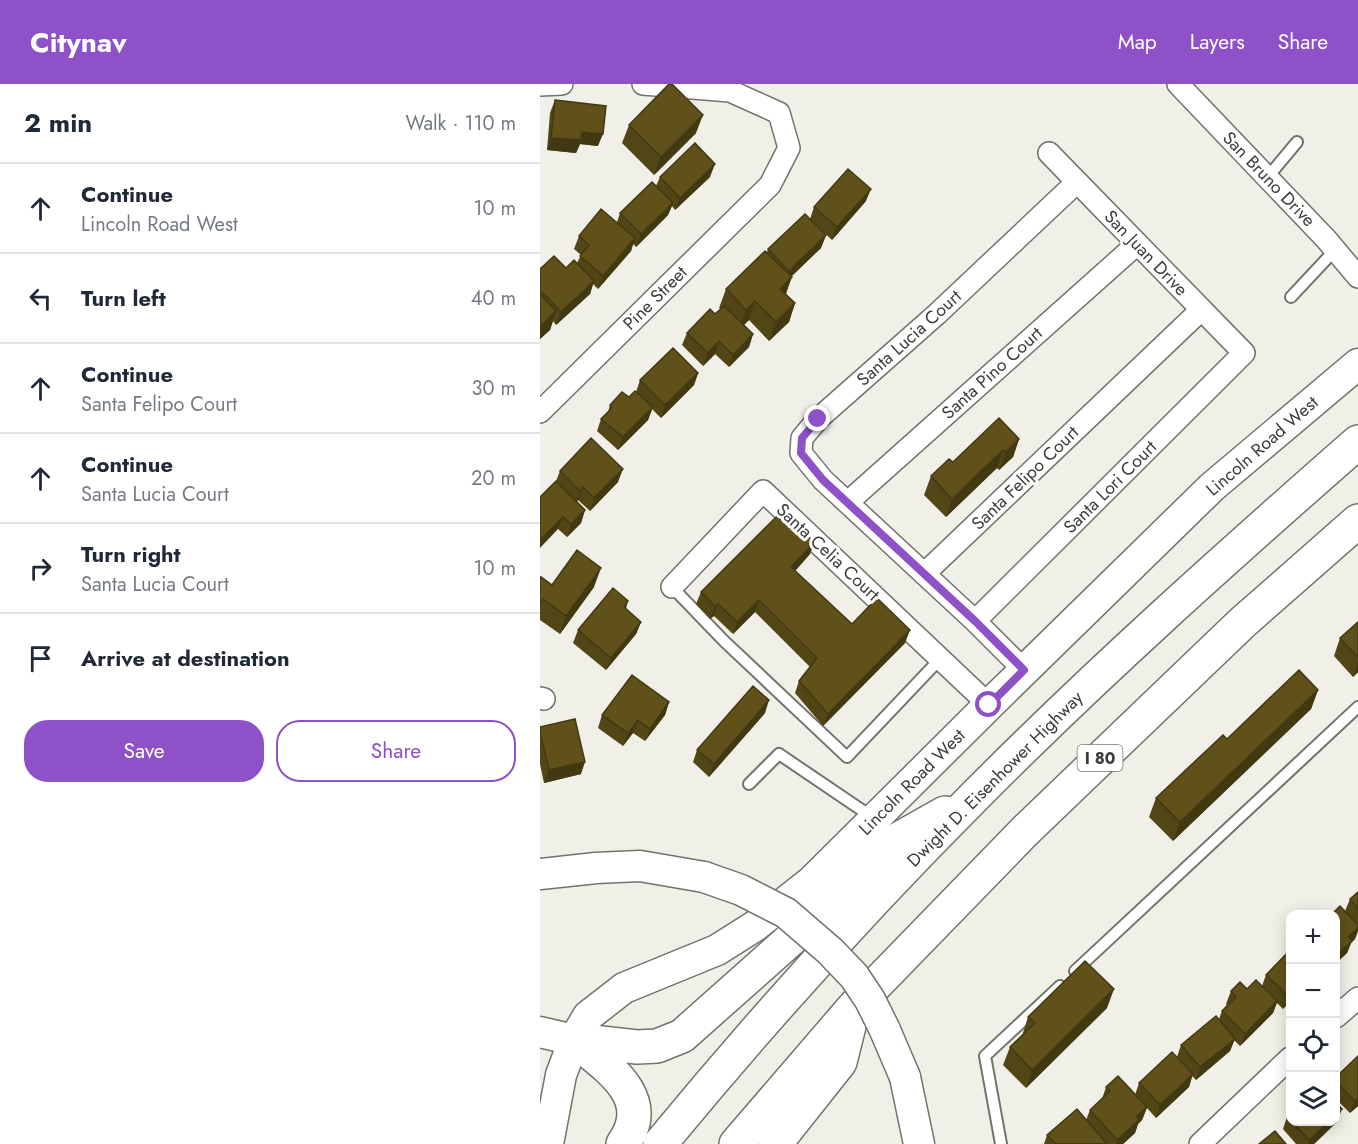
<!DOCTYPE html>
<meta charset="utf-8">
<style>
body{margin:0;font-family:Jost,sans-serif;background:#f2f2f3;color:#1f2937}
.controls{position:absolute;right:18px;bottom:18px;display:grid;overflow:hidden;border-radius:12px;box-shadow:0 3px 15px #0003}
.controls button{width:54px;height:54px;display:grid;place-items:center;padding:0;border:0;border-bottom:2px solid #e0e1e3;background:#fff;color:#1f2937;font:30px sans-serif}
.stop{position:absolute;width:18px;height:18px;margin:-14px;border:4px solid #8e51c7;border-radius:50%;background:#fff}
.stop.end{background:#8e51c7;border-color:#fff;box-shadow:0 2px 6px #0008}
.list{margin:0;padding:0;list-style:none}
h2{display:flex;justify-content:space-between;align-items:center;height:78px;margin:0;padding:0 24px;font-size:26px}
h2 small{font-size:20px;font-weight:400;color:#747a83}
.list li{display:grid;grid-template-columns:39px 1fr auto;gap:18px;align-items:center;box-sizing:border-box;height:90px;padding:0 24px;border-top:2px solid #e0e1e3}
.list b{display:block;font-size:22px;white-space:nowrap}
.list p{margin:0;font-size:20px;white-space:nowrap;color:#747a83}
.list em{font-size:20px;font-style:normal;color:#747a83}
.actions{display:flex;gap:12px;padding:18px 24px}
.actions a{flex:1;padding:14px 0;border:2px solid #8e51c7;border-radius:24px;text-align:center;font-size:21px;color:#8e51c7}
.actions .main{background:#8e51c7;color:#fff}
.icon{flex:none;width:33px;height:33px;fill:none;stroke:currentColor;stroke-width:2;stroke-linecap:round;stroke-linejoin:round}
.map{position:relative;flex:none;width:818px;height:1060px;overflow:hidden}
header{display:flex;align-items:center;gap:36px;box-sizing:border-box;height:84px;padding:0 30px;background:#8e51c7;color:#fff}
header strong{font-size:28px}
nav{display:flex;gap:33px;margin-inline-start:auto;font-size:21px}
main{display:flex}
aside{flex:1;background:#fff}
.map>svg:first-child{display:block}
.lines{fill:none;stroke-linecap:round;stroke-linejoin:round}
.lane-casing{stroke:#73726b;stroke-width:14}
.street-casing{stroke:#73726b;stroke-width:24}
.secondary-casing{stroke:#73726b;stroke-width:33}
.highway-casing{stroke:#73726b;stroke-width:36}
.lane{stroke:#fff;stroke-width:10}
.street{stroke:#fff;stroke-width:21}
.secondary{stroke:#fff;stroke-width:30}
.highway{stroke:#fff;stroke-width:33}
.secondary-bridge-casing{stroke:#73726b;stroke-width:33;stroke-linecap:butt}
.secondary-bridge{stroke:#fff;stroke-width:30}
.wall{fill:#524616}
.shaded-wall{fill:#423912}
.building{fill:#5f5119;stroke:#423912;stroke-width:1.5}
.route{stroke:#8e51c7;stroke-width:8}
.labels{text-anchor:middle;stroke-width:6;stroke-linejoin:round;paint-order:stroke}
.shield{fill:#fff;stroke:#777674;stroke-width:1.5}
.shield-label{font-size:16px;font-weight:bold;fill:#3d3c39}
.street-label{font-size:18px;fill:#3d3c39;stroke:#fff}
</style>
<header>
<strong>Citynav</strong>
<nav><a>Map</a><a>Layers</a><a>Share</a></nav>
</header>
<main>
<aside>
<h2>2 min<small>Walk · 110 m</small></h2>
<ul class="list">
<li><svg class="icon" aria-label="ahead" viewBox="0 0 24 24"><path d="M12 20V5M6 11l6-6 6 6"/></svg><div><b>Continue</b><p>Lincoln Road West</p></div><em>10 m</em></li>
<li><svg class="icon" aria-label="left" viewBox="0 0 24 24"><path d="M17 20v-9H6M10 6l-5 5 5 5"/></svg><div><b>Turn left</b></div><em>40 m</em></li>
<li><svg class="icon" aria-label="ahead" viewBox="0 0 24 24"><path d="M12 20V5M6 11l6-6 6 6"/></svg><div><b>Continue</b><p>Santa Felipo Court</p></div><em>30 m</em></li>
<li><svg class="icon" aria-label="ahead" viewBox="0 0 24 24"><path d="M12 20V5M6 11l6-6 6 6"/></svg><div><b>Continue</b><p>Santa Lucia Court</p></div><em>20 m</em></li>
<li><svg class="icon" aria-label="right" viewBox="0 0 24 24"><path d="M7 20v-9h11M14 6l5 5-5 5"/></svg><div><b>Turn right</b><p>Santa Lucia Court</p></div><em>10 m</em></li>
<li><svg class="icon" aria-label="arrive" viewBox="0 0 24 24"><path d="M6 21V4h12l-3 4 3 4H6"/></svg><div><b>Arrive at destination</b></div></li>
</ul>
<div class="actions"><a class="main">Save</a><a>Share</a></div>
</aside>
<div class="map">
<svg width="818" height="1060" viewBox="0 0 818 1060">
<rect width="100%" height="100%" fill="#f1f0e8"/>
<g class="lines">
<g class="lane-casing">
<path id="lane" d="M 727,94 L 757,58
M 751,213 L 795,166
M 132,503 L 184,557 L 307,673 L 400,575
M 209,700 L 239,670 L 332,733
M 535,887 L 818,623
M 461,1060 L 445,972 L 520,902"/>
</g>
<g class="street-casing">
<path id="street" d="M 638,0 L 786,155 L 818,193
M 0,1 L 22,0
M 0,328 L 230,101 L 249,64 L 239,29 L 190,7 L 103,0
M 308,418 L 597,160
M 384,490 L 661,226
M 132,503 L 223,407 L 449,621
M 435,537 L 704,269 L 509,69
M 484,586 L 435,537 L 283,396 L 261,369 L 262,354 L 278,335 L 397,230 L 537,98
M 0,614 L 4,615
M 796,933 L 818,914
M 660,1060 L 750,974"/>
</g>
<g class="secondary-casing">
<path id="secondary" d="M 0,790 L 56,784 L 100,782 L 164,793
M 0,948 L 34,956
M 365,993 L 379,1060
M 8,1060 L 21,991 L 34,956 L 48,932 L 84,904 L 177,866 L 215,842 L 272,797 L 449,621 L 672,403 L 818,280"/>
</g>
<g class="highway-casing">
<path id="highway" d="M 34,956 L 97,963 L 117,962 L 142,952 L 287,823 L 357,756 L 405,729
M 34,956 C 67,983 116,1013 83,1060
M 120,1060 C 219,940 324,823 434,713 C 557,589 687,473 818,358
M 196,1060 L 313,924 L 485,747 L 702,539 L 818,437
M 235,1060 L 300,978 L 312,930"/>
</g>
<use href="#lane" class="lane"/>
<use href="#street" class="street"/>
<use href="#secondary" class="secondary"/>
<use href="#highway" class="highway"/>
<g class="secondary-bridge-casing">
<path id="secondary-bridge" d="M 164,793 L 201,806 L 246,829 L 290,867 L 314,892 L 330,916 L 344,944 L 365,993"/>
</g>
<use href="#secondary-bridge" class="secondary-bridge"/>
</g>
<path class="wall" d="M 15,16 L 58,62 L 40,60 L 36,69 L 7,66 L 10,29 Z
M 89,41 L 156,49 L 114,91 L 82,59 Z
M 120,93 L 170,93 L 135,126 L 132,122 L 128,131 L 96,163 L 93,160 L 91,167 L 58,205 L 53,200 L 50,210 L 16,241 L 13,237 L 10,246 L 0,255 L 0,185 L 26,184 L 37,179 L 41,171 L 34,165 L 39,152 L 77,138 L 80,129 L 116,102 Z
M 326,117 L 292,156 L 277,142 L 286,151 L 281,164 L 251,193 L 246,210 L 255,219 L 249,238 L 229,257 L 209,236 L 204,241 L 213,250 L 209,263 L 189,283 L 175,270 L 163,282 L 142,261 L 147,249 L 175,230 L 181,225 L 179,224 L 186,205 L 227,168 L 228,165 L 270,135 L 274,123 Z
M 158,289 L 154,301 L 121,334 L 112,325 L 108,336 L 78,366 L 57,347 L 61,335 L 68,328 L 70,321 L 89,313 L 96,308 L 100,296 Z
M 479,355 L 473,373 L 459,386 L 457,384 L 406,433 L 384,411 L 391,392 L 413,378 Z
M 20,387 L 78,398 L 50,427 L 38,416 L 37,418 L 45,426 L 41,439 L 27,453 L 18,445 L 16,397 Z
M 270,470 L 255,487 L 312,540 L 365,559 L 283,642 L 255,609 L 259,597 L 270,583 L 215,528 L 193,550 L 174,532 L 170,535 L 156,520 L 161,508 Z
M 0,495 L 12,501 L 54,503 L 20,550 L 0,536 Z
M 88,517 L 86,525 L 101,538 L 96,550 L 66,586 L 33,559 L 38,546 Z
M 818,538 L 818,588 L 813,593 L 794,572 L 800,554 Z
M 778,606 L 771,625 L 633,757 L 609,733 L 616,714 L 687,655 Z
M 129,618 L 125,631 L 105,657 L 93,649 L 83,662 L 58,644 L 62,631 Z
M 225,629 L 169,693 L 153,678 L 157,666 Z
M 0,643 L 41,690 L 4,699 L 0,680 Z
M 818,808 L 818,847 L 815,855 L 811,859 L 807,869 L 795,880 L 795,831 L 805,827 L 810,815 Z
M 750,866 L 750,917 L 743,925 L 737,919 L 733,929 L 700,962 L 694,956 L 690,967 L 656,996 L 652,992 L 649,1003 L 616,1034 L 607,1024 L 602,1036 L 598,1040 L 595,1049 L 583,1060 L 504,1060 L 507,1051 L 546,1036 L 550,1026 L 562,1015 L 566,1003 L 595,1011 L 599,999 L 637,973 L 641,961 L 679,935 L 682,927 L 687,921 L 686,920 L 691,907 L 722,902 L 726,891 Z
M 567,924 L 486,1004 L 463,981 L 470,963 L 482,952 L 488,933 Z
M 818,972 L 818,1022 L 810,1029 L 795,1014 L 795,994 Z
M 750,1030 L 750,1038 L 797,1038 L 774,1060 L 756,1060 L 743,1045 L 747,1033 Z"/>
<path class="shaded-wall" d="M 163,31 L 156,49 L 114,91 L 121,73 Z
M 42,48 L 63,50 L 58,62 L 40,60 L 36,69 L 7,66 L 11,54 Z
M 175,80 L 170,93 L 135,126 L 140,114 Z
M 331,105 L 326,117 L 292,156 L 297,143 Z
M 133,119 L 128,131 L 96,163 L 101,150 Z
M 286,151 L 281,164 L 244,199 L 249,187 Z
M 95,154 L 91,167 L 58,205 L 63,192 Z
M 252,193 L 245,212 L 240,205 Z
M 54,197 L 50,210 L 16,241 L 21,228 Z
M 215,217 L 209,236 L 200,244 L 206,226 Z
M 255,219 L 249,238 L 229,257 L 236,238 Z
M 16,227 L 10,246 L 0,255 L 0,243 Z
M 213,250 L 209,263 L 189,283 L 193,271 Z
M 179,257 L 175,270 L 163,282 L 168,269 Z
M 158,289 L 154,301 L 121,334 L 125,321 Z
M 113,323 L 108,336 L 78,366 L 83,353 Z
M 479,355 L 473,373 L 459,386 L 466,368 Z
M 463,366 L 457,384 L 406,433 L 412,415 Z
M 83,385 L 78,398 L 50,427 L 54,414 Z
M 43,403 L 38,416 L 35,419 L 40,407 Z
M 45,426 L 41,439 L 27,453 L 31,440 Z
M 23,433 L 18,445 L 0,464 L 0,456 Z
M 275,458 L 270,470 L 247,496 L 251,483 Z
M 61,484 L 54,503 L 20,550 L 26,532 Z
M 219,516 L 215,528 L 193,550 L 197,538 Z
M 178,520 L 174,532 L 170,535 L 175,522 Z
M 101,538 L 96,550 L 66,586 L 71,574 Z
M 370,546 L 365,559 L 283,642 L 288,630 Z
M 818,578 L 818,588 L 813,593 Z
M 778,606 L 771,625 L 633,757 L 640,738 Z
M 229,616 L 225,629 L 169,693 L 174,680 Z
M 129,618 L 125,631 L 105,657 L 110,645 Z
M 98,636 L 93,649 L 83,662 L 88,649 Z
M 45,678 L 41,690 L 4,699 L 9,686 Z
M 818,844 L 818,847 L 815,855 L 811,859 L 807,869 L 795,880 L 795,872 L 808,853 Z
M 574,905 L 567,924 L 486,1004 L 492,986 Z
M 750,910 L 750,917 L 743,925 L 748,912 Z
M 737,917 L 733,929 L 700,962 L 705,950 Z
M 695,955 L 690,967 L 656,996 L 660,983 Z
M 653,990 L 649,1003 L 616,1034 L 620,1021 Z
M 818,1014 L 818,1022 L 810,1029 L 815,1017 Z
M 607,1023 L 602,1036 L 598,1040 L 595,1049 L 583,1060 L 576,1060 L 577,1056 L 596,1033 Z
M 802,1025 L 797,1038 L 774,1060 L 768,1060 L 769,1056 L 789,1038 L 795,1038 L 795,1031 Z"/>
<path class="building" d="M 129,0 L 132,0 L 163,31 L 121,73 L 89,41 Z
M 15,16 L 66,22 L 63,50 L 42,48 L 41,56 L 11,54 Z
M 155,59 L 175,80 L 140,114 L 120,93 Z
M 308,85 L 331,105 L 297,143 L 274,123 Z
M 112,98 L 133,119 L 101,150 L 80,129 Z
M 61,125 L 95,154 L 63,192 L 40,172 L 49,161 L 39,152 Z
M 265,130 L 286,151 L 249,187 L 228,165 Z
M 225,167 L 252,193 L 240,205 L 255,219 L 236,238 L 215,217 L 206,226 L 186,205 Z
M 14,172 L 26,184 L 34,176 L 54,197 L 21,228 L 0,206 L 0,185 Z
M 0,210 L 16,227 L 0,243 Z
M 184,222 L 213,250 L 193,271 L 179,257 L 168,269 L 147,249 L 170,225 L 175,230 Z
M 133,264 L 158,289 L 125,321 L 100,296 Z
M 95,307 L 113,323 L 83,353 L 61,335 L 72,324 L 70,321 L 82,308 L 89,313 Z
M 459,334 L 479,355 L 466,368 L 463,366 L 412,415 L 391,392 L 409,375 L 413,378 Z
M 51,354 L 83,385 L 54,414 L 43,403 L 40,407 L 20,387 Z
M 16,397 L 45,426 L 31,440 L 23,433 L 0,456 L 0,413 Z
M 239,430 L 256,448 L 259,445 L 275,458 L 251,483 L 312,540 L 337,514 L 370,546 L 288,630 L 259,597 L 277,574 L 219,516 L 197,538 L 178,520 L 175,522 L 161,508 Z
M 37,466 L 61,484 L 26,532 L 3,515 L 0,519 L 0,495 L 1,493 L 12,501 Z
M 73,504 L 88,517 L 84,523 L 101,538 L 71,574 L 38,546 Z
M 818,538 L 818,573 L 800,554 Z
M 759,586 L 778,606 L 640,738 L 616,714 L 683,651 L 687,655 Z
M 92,591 L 129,618 L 110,645 L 98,636 L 88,649 L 62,631 Z
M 213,602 L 229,616 L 174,680 L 157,666 Z
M 35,635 L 45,678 L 9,686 L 0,648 L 0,643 Z
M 818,808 L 818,825 L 810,815 Z
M 800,822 L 818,841 L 818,844 L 808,853 L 812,857 L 795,872 L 795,831 L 791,831 Z
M 750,866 L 750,910 L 748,912 L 726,891 Z
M 545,877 L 574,905 L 492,986 L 470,963 L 495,939 L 488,933 Z
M 716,896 L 737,917 L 705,950 L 682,927 L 696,913 L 691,907 L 700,898 L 707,905 Z
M 676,932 L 695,955 L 660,983 L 641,961 Z
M 632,968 L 653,990 L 620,1021 L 599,999 Z
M 818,972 L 818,1014 L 815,1017 L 795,997 L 795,994 Z
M 578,992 L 607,1023 L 596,1033 L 599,1036 L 577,1056 L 550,1026 L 570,1007 L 566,1003 Z
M 795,1018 L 802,1025 L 795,1031 Z
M 537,1025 L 567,1060 L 516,1060 L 507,1051 Z
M 752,1038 L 789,1038 L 769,1056 Z
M 735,1047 L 746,1060 L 719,1060 Z"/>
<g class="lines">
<path class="route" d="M 278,335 L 262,354 L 261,369 L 283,396 L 435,537 L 484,586 L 449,621"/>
</g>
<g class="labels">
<rect class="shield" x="537.5" y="661" width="45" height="26" rx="4.5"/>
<g class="shield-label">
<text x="560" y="680">I 80</text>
</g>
<g class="street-label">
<text transform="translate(729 95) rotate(46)" y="6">San Bruno Drive</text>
<text transform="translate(606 169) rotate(46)" y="6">San Juan Drive</text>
<text transform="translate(115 214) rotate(-45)" y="6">Pine Street</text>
<text transform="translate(369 254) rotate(-42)" y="6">Santa Lucia Court</text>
<text transform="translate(452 289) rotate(-42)" y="6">Santa Pino Court</text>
<text transform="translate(722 362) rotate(-41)" y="6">Lincoln Road West</text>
<text transform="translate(485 394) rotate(-44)" y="6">Santa Felipo Court</text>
<text transform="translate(570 403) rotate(-45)" y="6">Santa Lori Court</text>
<text transform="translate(288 468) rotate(43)" y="6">Santa Celia Court</text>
<text transform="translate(455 695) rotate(-45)" y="6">Dwight D. Eisenhower Highway</text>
<text transform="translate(372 698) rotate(-45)" y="6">Lincoln Road West</text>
</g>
</g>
</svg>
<div class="controls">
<button>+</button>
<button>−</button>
<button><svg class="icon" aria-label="locate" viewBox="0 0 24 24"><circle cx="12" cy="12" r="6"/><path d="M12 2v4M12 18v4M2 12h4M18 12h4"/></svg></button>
<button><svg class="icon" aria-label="layers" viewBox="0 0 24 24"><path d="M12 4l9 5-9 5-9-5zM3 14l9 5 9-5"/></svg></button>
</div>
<div class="stop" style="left:449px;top:621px"></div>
<div class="stop end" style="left:278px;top:335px"></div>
</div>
</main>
